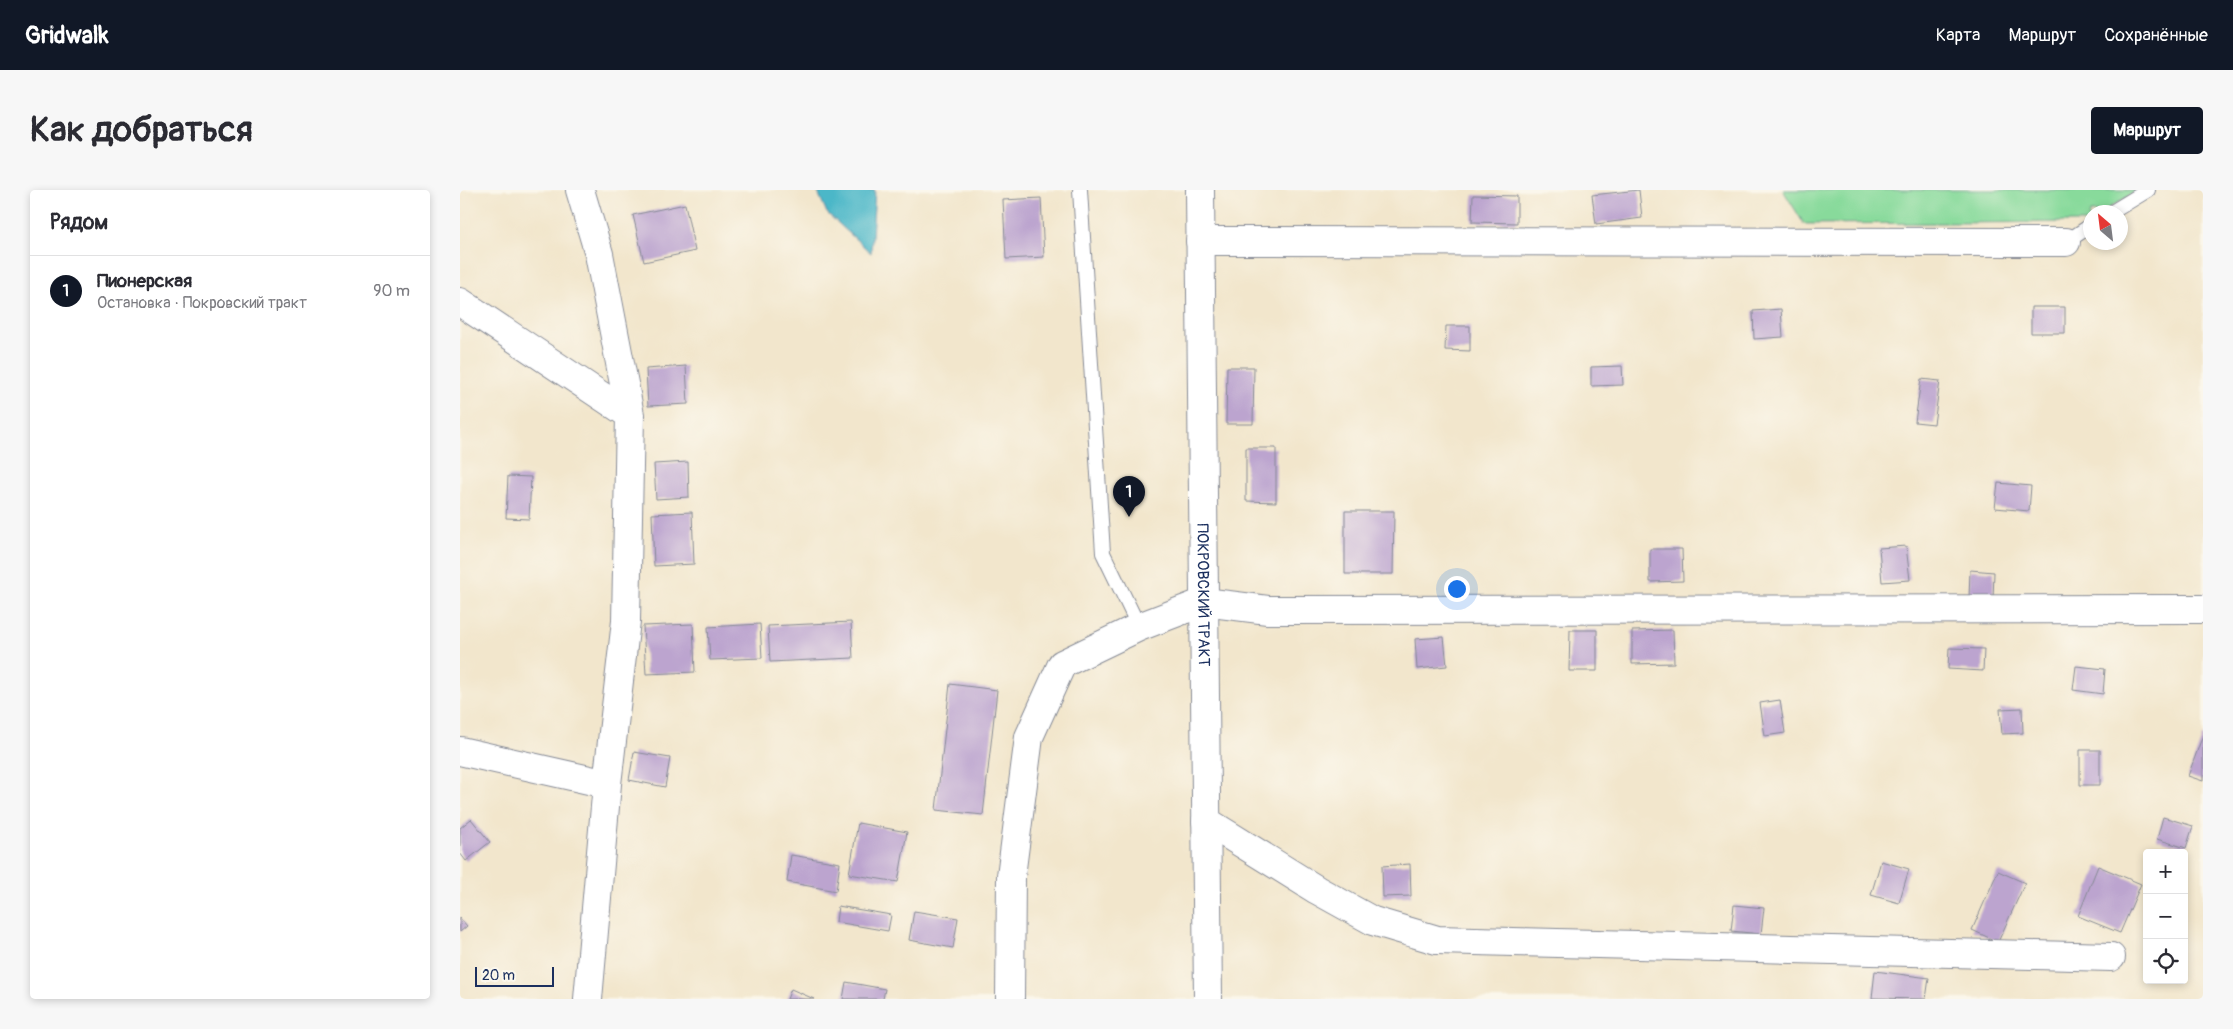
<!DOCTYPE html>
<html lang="ru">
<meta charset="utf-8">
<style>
body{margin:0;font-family:Pangolin,sans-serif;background:#f7f7f7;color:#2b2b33}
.controls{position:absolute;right:15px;bottom:15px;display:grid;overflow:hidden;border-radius:5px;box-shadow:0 2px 8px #0003}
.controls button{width:45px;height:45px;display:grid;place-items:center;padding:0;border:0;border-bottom:1px solid #e1e1e2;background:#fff;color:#2b2b33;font:25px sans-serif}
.compass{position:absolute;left:1623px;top:15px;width:45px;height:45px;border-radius:50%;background:#fff;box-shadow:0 2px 8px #0003;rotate:332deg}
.scale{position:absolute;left:15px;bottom:12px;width:79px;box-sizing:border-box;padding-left:5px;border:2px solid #1b2f5e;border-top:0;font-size:14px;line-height:18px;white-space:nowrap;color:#1b2f5e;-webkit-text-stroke:4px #fbf7ec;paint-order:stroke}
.you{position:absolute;left:996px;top:398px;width:18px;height:18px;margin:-12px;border:4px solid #fff;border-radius:50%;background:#1a73e8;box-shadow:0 0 0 8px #1a73e833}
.badge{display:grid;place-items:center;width:32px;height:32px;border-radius:50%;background:#111827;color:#fff;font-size:16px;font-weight:700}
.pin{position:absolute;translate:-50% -41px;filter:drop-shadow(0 1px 2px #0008)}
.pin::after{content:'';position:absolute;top:26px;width:18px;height:15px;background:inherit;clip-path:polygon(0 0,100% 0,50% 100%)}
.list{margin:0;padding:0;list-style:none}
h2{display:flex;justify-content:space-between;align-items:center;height:65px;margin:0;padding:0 20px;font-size:21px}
h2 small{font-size:16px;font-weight:400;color:#7c7c81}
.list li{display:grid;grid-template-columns:32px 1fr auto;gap:15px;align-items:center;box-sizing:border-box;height:70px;padding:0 20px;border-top:1px solid #e1e1e2}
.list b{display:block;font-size:19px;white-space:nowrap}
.list p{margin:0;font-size:16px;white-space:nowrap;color:#7c7c81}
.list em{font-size:16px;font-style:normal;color:#7c7c81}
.icon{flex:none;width:28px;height:28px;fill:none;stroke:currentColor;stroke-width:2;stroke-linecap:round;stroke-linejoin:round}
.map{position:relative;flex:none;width:1743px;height:809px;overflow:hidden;border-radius:5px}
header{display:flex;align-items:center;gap:30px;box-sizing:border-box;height:70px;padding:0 25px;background:#111827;color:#fff}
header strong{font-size:24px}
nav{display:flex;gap:28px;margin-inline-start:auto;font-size:18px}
.intro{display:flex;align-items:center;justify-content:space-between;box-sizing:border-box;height:120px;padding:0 30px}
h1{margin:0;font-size:35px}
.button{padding:12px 22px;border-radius:5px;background:#111827;color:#fff;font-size:18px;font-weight:700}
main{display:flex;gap:30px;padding:0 30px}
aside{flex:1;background:#fff;border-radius:5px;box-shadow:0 2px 8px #0003}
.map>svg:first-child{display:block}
.green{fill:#88da9b;stroke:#52847c}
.water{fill:#4bb7c8;stroke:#337393}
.building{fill:#bca4cf}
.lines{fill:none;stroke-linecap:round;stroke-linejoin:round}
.service-casing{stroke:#868a95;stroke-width:16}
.minor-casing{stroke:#868a95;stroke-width:30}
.secondary-casing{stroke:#868a95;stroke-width:30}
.service{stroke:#fff;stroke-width:14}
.minor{stroke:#fff;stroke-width:28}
.secondary{stroke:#fff;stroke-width:28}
.labels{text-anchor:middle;stroke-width:4;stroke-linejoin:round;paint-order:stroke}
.street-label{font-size:16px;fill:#1b2f5e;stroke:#fbf7ec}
</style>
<header>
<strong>Gridwalk</strong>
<nav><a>Карта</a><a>Маршрут</a><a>Сохранённые</a></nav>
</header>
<div class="intro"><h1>Как добраться</h1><a class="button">Маршрут</a></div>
<main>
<aside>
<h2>Рядом<small></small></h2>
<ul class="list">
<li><span class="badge">1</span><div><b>Пионерская</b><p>Остановка · Покровский тракт</p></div><em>90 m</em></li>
</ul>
</aside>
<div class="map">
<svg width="1743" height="809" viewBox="0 0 1743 809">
<rect width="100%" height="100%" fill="#fbf7ec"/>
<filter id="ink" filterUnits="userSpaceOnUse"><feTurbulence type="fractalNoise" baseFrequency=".02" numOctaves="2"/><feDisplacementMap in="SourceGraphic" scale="10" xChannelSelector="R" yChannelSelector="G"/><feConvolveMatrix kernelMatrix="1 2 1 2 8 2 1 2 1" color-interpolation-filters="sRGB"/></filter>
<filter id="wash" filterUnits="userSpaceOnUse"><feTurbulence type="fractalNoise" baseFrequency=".0096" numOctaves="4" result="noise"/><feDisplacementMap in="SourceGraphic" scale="20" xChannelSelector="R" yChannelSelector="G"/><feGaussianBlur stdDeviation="1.12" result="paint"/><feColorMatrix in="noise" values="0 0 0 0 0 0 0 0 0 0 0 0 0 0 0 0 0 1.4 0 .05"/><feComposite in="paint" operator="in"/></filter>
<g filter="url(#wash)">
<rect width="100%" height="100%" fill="#f2e6cc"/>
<path class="green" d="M 1323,0 L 1678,0 L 1643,22 L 1630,22 L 1629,32 L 1344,34 Z"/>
<path class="water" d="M 357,0 L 415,0 L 411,63 L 367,23 Z"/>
<g id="blocks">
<path class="building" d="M 1179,0 L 1182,28 L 1136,34 L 1132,5 Z
M 1013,5 L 1057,6 L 1057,33 L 1012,32 Z
M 581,8 L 584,67 L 546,69 L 543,10 Z
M 225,14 L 235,61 L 184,72 L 173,25 Z
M 1571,117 L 1605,117 L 1605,143 L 1571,143 Z
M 1321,119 L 1323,147 L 1294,149 L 1293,121 Z
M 986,136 L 1010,136 L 1010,161 L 985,160 Z
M 226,176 L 228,214 L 188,216 L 186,179 Z
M 1162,176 L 1163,195 L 1131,196 L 1131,177 Z
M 767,177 L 794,177 L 793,234 L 766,234 Z
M 1461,189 L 1480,191 L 1474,234 L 1455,232 Z
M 786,258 L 816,258 L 816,312 L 786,311 Z
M 228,272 L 229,307 L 196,309 L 194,274 Z
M 48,286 L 71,287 L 69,329 L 46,328 Z
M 1538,293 L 1571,296 L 1569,321 L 1535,318 Z
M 885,321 L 934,321 L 933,384 L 885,384 Z
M 232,322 L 234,374 L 194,376 L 192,324 Z
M 1446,356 L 1450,390 L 1422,392 L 1419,358 Z
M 1190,359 L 1222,359 L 1223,391 L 1190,392 Z
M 1510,380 L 1534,382 L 1533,410 L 1509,409 Z
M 391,432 L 393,468 L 310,472 L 308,436 Z
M 233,434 L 235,482 L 186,484 L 183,436 Z
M 300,434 L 302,468 L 250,470 L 248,437 Z
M 1110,440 L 1137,440 L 1137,481 L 1109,481 Z
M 1213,440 L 1214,473 L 1172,474 L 1172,441 Z
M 984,447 L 987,476 L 957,479 L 955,449 Z
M 1489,458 L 1524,459 L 1523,481 L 1488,479 Z
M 1616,476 L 1645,479 L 1643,504 L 1613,500 Z
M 490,494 L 537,500 L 523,625 L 476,620 Z
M 1320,510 L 1325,543 L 1305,546 L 1300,513 Z
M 1562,518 L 1563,543 L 1542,544 L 1540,519 Z
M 1743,545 L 1743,591 L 1728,586 Z
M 1620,560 L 1640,560 L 1640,595 L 1620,595 Z
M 174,562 L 210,568 L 205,597 L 169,590 Z
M 1703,627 L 1733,636 L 1726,658 L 1697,649 Z
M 11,629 L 30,652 L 6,671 L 0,663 L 0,638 Z
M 398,633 L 447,642 L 438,692 L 389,684 Z
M 331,665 L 380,673 L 376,701 L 327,692 Z
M 1421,671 L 1449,679 L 1439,713 L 1411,705 Z
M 950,674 L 951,706 L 923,707 L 922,676 Z
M 1638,676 L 1681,694 L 1660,743 L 1618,726 Z
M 1538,681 L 1565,693 L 1538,752 L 1512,740 Z
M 1274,715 L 1304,718 L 1301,744 L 1271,741 Z
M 378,716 L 431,725 L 428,741 L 376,732 Z
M 454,721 L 498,728 L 493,758 L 449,750 Z
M 0,728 L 7,736 L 0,742 Z
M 1415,781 L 1469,788 L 1466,809 L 1412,808 Z
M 386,792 L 425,799 L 423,809 L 383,809 Z
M 331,799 L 354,809 L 327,809 Z"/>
</g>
</g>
<g filter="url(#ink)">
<use href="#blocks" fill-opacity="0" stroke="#868a95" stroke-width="1"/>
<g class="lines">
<g class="service-casing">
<path id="service" d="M 620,0 L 643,363 L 679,437
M 1652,22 L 1688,0
M 1606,52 L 1630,36"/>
</g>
<g class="minor-casing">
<path id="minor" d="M 120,0 L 139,64 L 170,225 L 166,431 L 147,594 L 128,809
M 740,51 L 1606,52
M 0,112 L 170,225
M 0,561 L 147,594
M 746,631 L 857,700 L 913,731 L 977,750 L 1651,767
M 550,809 L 551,686 L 569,547 L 602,474 L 679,437 L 744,412 L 808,420 L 1743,419"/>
</g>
<g class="secondary-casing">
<g id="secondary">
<path id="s1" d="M 740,0 L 748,809"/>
</g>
</g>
<use href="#service" class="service"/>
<use href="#minor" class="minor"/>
<use href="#secondary" class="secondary"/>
</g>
</g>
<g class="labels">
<g class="street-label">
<text dy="6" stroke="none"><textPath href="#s1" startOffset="405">ПОКРОВСКИЙ ТРАКТ</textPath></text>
</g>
</g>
</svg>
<div class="controls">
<button>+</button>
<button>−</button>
<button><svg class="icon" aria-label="locate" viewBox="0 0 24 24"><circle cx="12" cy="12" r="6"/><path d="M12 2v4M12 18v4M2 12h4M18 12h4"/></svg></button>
</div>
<svg class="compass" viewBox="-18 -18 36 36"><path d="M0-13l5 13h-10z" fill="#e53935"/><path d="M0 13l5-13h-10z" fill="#7c7c81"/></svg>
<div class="scale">20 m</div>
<div class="you"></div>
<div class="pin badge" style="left:669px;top:327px">1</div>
</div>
</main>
